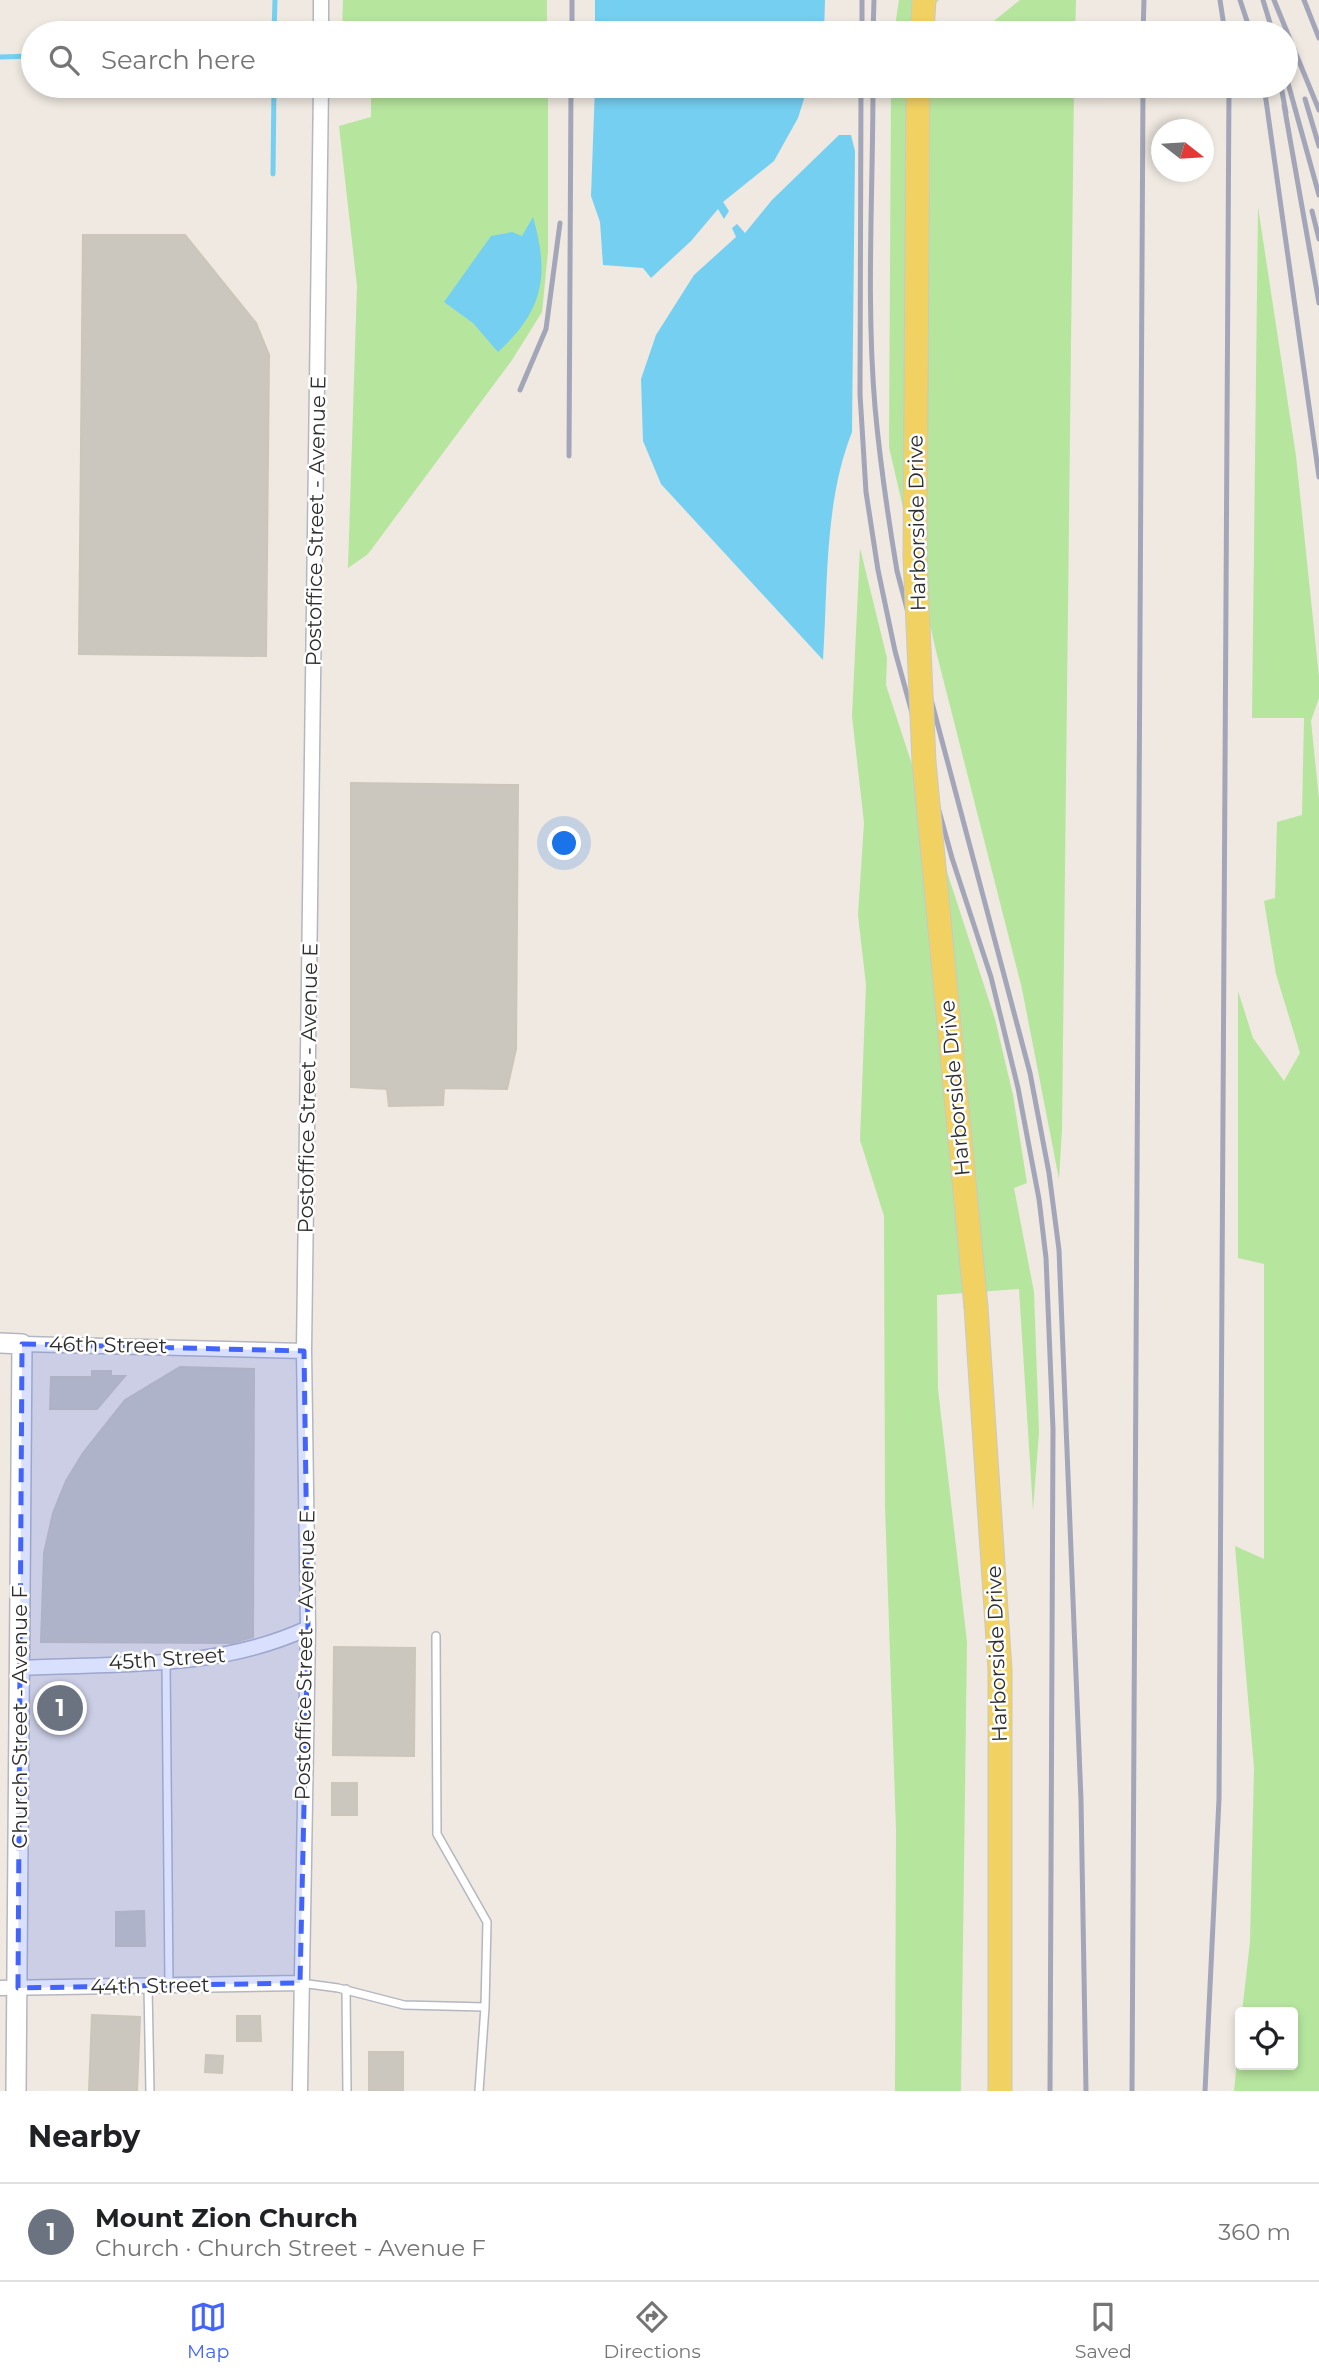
<!DOCTYPE html>
<meta charset="utf-8">
<style>
body{margin:0;font-family:Montserrat,sans-serif;background:#f2f2f2;color:#202124}
.controls{position:absolute;right:21px;bottom:21px;display:grid;overflow:hidden;border-radius:7px;box-shadow:0 4px 10px #0003}
.controls button{width:63px;height:63px;display:grid;place-items:center;padding:0;border:0;border-bottom:2px solid #e0e0e0;background:#fff;color:#202124;font:35px sans-serif}
.compass{position:absolute;left:1151px;top:119px;width:63px;height:63px;border-radius:50%;background:#fff;box-shadow:0 4px 10px #0003;rotate:107deg}
.you{position:absolute;left:565px;top:844px;width:24px;height:24px;margin:-18px;border:5px solid #fff;border-radius:50%;background:#1a73e8;box-shadow:0 0 0 10px #1a73e833}
.badge{display:grid;place-items:center;width:46px;height:46px;border-radius:50%;background:#4264fb;color:#fff;font-size:23px;font-weight:700}
.pin{position:absolute;translate:-50% -50%;border:4px solid #fff;box-shadow:0 2px 7px #0006}
.list{margin:0;padding:0;list-style:none}
h2{display:flex;justify-content:space-between;align-items:center;height:91px;margin:0;padding:0 28px;font-size:30px}
h2 small{font-size:23px;font-weight:400;color:#757577}
.list li{display:grid;grid-template-columns:46px 1fr auto;gap:21px;align-items:center;box-sizing:border-box;height:98px;padding:0 28px;border-top:2px solid #e0e0e0}
.list b{display:block;font-size:26px;white-space:nowrap}
.list p{margin:0;font-size:23px;white-space:nowrap;color:#757577}
.list em{font-size:23px;font-style:normal;color:#757577}
.icon{flex:none;width:38px;height:38px;fill:none;stroke:currentColor;stroke-width:2;stroke-linecap:round;stroke-linejoin:round}
.map{position:relative;flex:none;width:1319px;height:2091px;overflow:hidden}
.search{position:absolute;background:#fff;box-shadow:0 4px 10px #0003;left:21px;right:21px;top:21px;height:77px;display:flex;align-items:center;gap:18px;box-sizing:border-box;padding:0 24px;border-radius:38px;color:#757577;font-size:26px}
.sheet{height:189px;background:#fff}
nav{display:flex;justify-content:space-around;align-items:center;box-sizing:border-box;height:98px;border-top:2px solid #e0e0e0;background:#fff;font-size:19px;color:#757577}
nav a{display:grid;justify-items:center;gap:4px}
nav .on{color:#4264fb}
.map>svg:first-child{display:block}
.green{fill:#b6e59e}
.water{fill:#75cff0}
.lines{fill:none;stroke-linecap:round;stroke-linejoin:round}
.stream{stroke:#75cff0;stroke-width:5}
.building{fill:#cbc7bf;stroke:#cbc5ba;stroke-width:2}
.service-casing{stroke:#b4b7c1;stroke-width:10}
.minor-casing{stroke:#b4b7c1;stroke-width:17}
.tertiary-casing{stroke:#b4b7c1;stroke-width:22}
.primary-casing{stroke:#c9c9c9;stroke-width:25}
.service{stroke:#fff;stroke-width:7}
.minor{stroke:#fff;stroke-width:14}
.tertiary{stroke:#fff;stroke-width:19}
.primary{stroke:#f2d163;stroke-width:23}
.rail{stroke:#a3a6b8;stroke-width:5}
.primary-bridge-casing{stroke:#c9c9c9;stroke-width:25;stroke-linecap:butt}
.primary-bridge{stroke:#f2d163;stroke-width:23}
.marked{fill:#4264fb;fill-opacity:0.2;stroke:#4264fb;stroke-width:5;stroke-dasharray:14 9;stroke-linejoin:round}
.labels{text-anchor:middle;stroke-width:5;stroke-linejoin:round;paint-order:stroke}
.street-label{font-size:21px;fill:#2e2e2e;stroke:#fff}
</style>
<div class="map">
<svg width="1319" height="2091" viewBox="0 0 1319 2091">
<rect width="100%" height="100%" fill="#efe9e1"/>
<path class="green" d="M 343,0 L 547,0 L 547,33 L 342,33 Z
M 899,0 L 939,0 L 903,33 L 894,33 Z
M 1020,0 L 1076,0 L 1075,33 L 979,33 Z
M 371,86 L 548,86 L 548,252 L 542,312 L 512,360 L 368,554 L 348,568 L 357,286 L 339,126 L 371,117 Z
M 902,86 L 1074,86 L 1062,1129 L 1059,1179 L 1022,989 L 936,651 L 889,447 L 891,92 Z
M 1258,207 L 1296,456 L 1319,677 L 1319,698 L 1311,721 L 1319,799 L 1319,2091 L 1234,2091 L 1240,2032 L 1240,2065 L 1293,2065 L 1293,2012 L 1242,2012 L 1250,1942 L 1254,1768 L 1235,1546 L 1264,1559 L 1264,1264 L 1238,1258 L 1238,991 L 1253,1038 L 1284,1081 L 1300,1053 L 1276,974 L 1264,901 L 1275,898 L 1277,822 L 1302,815 L 1304,718 L 1252,718 Z
M 860,548 L 887,658 L 886,685 L 995,1019 L 1013,1095 L 1027,1183 L 1014,1188 L 1034,1292 L 1039,1432 L 1033,1510 L 1019,1289 L 937,1295 L 938,1389 L 967,1642 L 961,2091 L 895,2091 L 896,1830 L 885,1507 L 884,1216 L 860,1140 L 866,985 L 858,915 L 864,823 L 852,716 Z"/>
<path class="water" d="M 595,0 L 825,0 L 824,33 L 595,33 Z
M 595,86 L 808,86 L 798,118 L 774,161 L 723,202 L 729,211 L 724,219 L 718,209 L 691,241 L 651,278 L 643,268 L 603,265 L 600,222 L 591,196 Z
M 839,135 L 851,135 L 855,151 L 852,432 C 824,503 828,585 823,660 L 661,484 L 643,441 L 641,379 L 656,335 L 694,275 L 736,237 L 732,228 L 737,224 L 745,233 L 772,200 Z
M 533,217 C 550,276 543,311 498,352 L 473,323 L 444,302 L 491,236 L 512,232 L 522,236 Z"/>
<g class="lines">
<path class="stream" d="M 274,33 L 275,0
M 0,57 L 33,56
M 273,174 L 274,86"/>
</g>
<path class="building" d="M 83,235 L 185,235 L 256,323 L 269,355 L 266,656 L 79,654 Z
M 351,783 L 518,785 L 516,1049 L 507,1089 L 444,1088 L 443,1105 L 389,1106 L 387,1089 L 351,1087 Z
M 180,1367 L 254,1369 L 253,1637 L 232,1643 L 41,1642 L 44,1553 L 53,1513 L 66,1481 L 83,1453 L 125,1400 Z
M 92,1371 L 111,1371 L 111,1376 L 125,1376 L 97,1409 L 50,1409 L 51,1377 L 92,1377 Z
M 334,1647 L 415,1648 L 414,1756 L 333,1755 Z
M 332,1783 L 357,1783 L 357,1815 L 332,1815 Z
M 144,1911 L 145,1946 L 116,1946 L 116,1912 Z
M 92,2015 L 140,2017 L 137,2091 L 89,2091 Z
M 237,2016 L 260,2016 L 261,2041 L 237,2041 Z
M 369,2052 L 403,2052 L 403,2091 L 369,2091 Z
M 206,2055 L 223,2056 L 222,2073 L 205,2072 Z"/>
<g class="lines">
<g class="service-casing">
<path id="service" d="M 166,1662 L 169,1985
M 301,1983 L 338,1988 L 404,2005 L 485,2007 L 487,1922 L 437,1834 L 436,1636
M 148,1986 L 150,2091
M 346,1989 L 347,2091
M 479,2091 L 485,2007"/>
</g>
<g class="minor-casing">
<path id="minor" d="M 321,33 L 321,0
M 22,1344 L 304,1351
M 21,1668 C 118,1663 218,1670 308,1628
M 0,1988 L 300,1983
M 300,2091 L 308,1628 L 304,1351 L 321,86"/>
</g>
<g class="tertiary-casing">
<path id="tertiary" d="M 0,1343 L 22,1344 L 16,2091"/>
</g>
<g class="primary-casing">
<path id="primary" d="M 922,33 L 924,0
M 976,1307 L 1000,1670 L 1000,2091"/>
</g>
<use href="#service" class="service"/>
<use href="#minor" class="minor"/>
<use href="#tertiary" class="tertiary"/>
<use href="#primary" class="primary"/>
<path class="rail" d="M 1220,0 L 1225,33
M 1240,0 L 1251,33
M 1263,0 L 1273,33
M 1274,0 L 1319,110
M 1304,0 L 1319,38
M 572,33 L 572,0
M 862,33 L 862,0
M 873,33 L 874,0
M 1143,33 L 1144,0
M 1286,76 L 1319,195
M 861,86 L 860,394 L 866,492 L 878,570 L 895,651 L 952,858 L 991,977 L 1018,1088 L 1039,1199 L 1046,1258 L 1053,1429 L 1050,2091
M 873,86 C 873,192 866,300 875,407 C 880,462 888,517 897,571 L 1030,1073 L 1049,1173 L 1059,1250 L 1081,1800 L 1086,2091
M 1264,86 L 1319,477
M 1281,86 L 1286,113
M 1305,99 L 1319,146
M 1284,105 L 1319,303
M 1312,211 L 1319,239
M 520,390 L 546,329 L 560,223
M 569,456 L 571,86
M 1132,2091 L 1143,86
M 1205,2091 L 1219,1799 L 1229,86"/>
<g class="primary-bridge-casing">
<path id="primary-bridge" d="M 918,86 L 915,557 L 924,762 L 976,1307"/>
</g>
<use href="#primary-bridge" class="primary-bridge"/>
</g>
<path class="marked" d="M 22,1344 L 304,1351 L 308,1628 L 300,1983 L 18,1988 Z"/>
<g class="labels">
<g class="street-label">
<text transform="translate(316 521) rotate(-89)" y="7">Postoffice Street - Avenue E</text>
<text transform="translate(917 523) rotate(-91)" y="7">Harborside Drive</text>
<text transform="translate(308 1088) rotate(-89)" y="7">Postoffice Street - Avenue E</text>
<text transform="translate(955 1088) rotate(-95)" y="7">Harborside Drive</text>
<text transform="translate(108 1345) rotate(1)" y="7">46th Street</text>
<text transform="translate(997 1654) rotate(-92)" y="7">Harborside Drive</text>
<text transform="translate(305 1655) rotate(-89)" y="7">Postoffice Street - Avenue E</text>
<text transform="translate(167 1659) rotate(-4)" y="7">45th Street</text>
<text transform="translate(20 1717) rotate(-90)" y="7">Church Street - Avenue F</text>
<text transform="translate(150 1986) rotate(-1)" y="7">44th Street</text>
</g>
</g>
</svg>
<div class="controls">
<button><svg class="icon" aria-label="locate" viewBox="0 0 24 24"><circle cx="12" cy="12" r="6"/><path d="M12 2v4M12 18v4M2 12h4M18 12h4"/></svg></button>
</div>
<svg class="compass" viewBox="-18 -18 36 36"><path d="M0-13l5 13h-10z" fill="#e53935"/><path d="M0 13l5-13h-10z" fill="#757577"/></svg>
<div class="you"></div>
<div class="pin badge" style="left:60px;top:1708px;background:#6b7280">1</div>
<div class="search"><svg class="icon" aria-label="search" viewBox="0 0 24 24"><circle cx="10" cy="10" r="6"/><path d="M15 15l6 6"/></svg>Search here</div>
</div>
<section class="sheet">
<h2>Nearby<small></small></h2>
<ul class="list">
<li><span class="badge" style="background:#6b7280">1</span><div><b>Mount Zion Church</b><p>Church · Church Street - Avenue F</p></div><em>360 m</em></li>
</ul>
</section>
<nav>
<a class="on"><svg class="icon" aria-label="map" viewBox="0 0 24 24"><path d="M3 6l6-2 6 2 6-2v14l-6 2-6-2-6 2zM9 4v14M15 6v14"/></svg>Map</a>
<a><svg class="icon" aria-label="directions" viewBox="0 0 24 24"><path d="M12 3l9 9-9 9-9-9zM9 14v-3h6M13 9l2 2-2 2"/></svg>Directions</a>
<a><svg class="icon" aria-label="saved" viewBox="0 0 24 24"><path d="M7 4h10v16l-5-4-5 4z"/></svg>Saved</a>
</nav>
